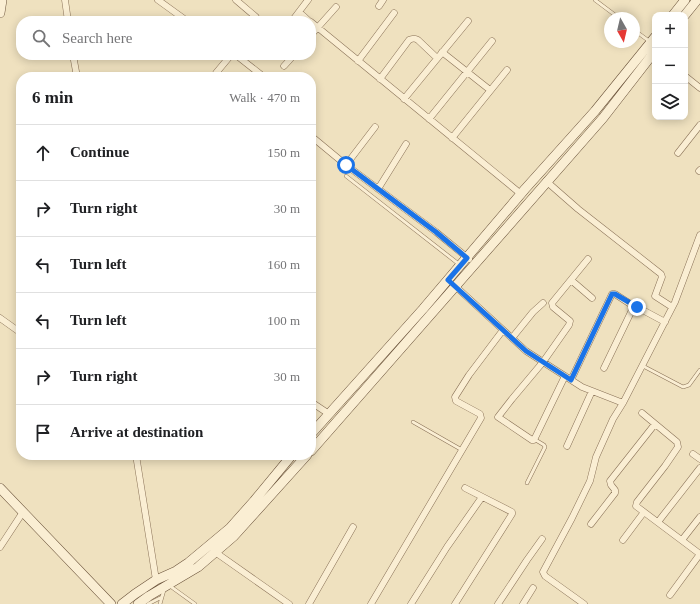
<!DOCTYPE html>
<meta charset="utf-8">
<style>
body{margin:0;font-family:Georgia,serif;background:#f6f6f6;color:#202124}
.controls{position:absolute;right:12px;top:12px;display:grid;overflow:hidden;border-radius:8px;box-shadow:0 2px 10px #0003}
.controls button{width:36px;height:36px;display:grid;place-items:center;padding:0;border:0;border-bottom:1px solid #e0e0e0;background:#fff;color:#202124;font:20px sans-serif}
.compass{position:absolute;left:604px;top:12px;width:36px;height:36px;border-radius:50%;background:#fff;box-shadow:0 2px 10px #0003;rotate:172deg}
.stop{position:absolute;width:12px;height:12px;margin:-9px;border:3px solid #1a73e8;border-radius:50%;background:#fff}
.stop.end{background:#1a73e8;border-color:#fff;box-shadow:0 1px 4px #0008}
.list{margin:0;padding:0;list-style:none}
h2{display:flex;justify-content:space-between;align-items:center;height:52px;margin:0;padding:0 16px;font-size:17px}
h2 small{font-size:13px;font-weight:400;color:#757577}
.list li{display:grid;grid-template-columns:26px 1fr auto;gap:12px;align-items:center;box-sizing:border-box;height:56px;padding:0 16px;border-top:1px solid #e0e0e0}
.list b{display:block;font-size:15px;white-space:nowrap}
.list em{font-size:13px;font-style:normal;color:#757577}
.icon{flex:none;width:22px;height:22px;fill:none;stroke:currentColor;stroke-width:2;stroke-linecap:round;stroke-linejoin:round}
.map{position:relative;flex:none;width:700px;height:604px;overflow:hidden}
.search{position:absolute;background:#fff;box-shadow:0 2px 10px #0003;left:16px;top:16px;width:300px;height:44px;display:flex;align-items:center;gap:10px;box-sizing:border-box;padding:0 14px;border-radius:16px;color:#757577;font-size:15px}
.panel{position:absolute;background:#fff;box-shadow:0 2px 10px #0003;left:16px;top:72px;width:300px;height:388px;border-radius:16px}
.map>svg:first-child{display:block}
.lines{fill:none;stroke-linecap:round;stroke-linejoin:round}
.lane-casing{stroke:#897157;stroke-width:4}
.street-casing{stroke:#897157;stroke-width:7}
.secondary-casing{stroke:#6a523a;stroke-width:10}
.lane{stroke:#faeed3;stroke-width:3}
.street{stroke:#faeed3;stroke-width:6}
.secondary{stroke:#faeed3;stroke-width:9}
.route{stroke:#1a73e8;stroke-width:5}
</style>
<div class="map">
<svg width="700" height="604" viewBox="0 0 700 604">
<rect width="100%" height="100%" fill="#efe1bf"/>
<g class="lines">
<g class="lane-casing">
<path id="lane" d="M 595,0 L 619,18
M 634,30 L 649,41
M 346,176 L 460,265
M 311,224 L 312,225
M 643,366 L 683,387 L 689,385 L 700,370
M 413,422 L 462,450
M 527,483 L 545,447 L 544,445 L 534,439
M 170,586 L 195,604
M 148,604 L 162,597
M 160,604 L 164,590"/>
</g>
<g class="street-casing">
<path id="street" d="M 65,0 L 68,21
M 158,0 L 187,21
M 236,0 L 256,17 L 258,21
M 379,6 L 383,0
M 299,12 L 309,21
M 292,21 L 308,0
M 311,22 L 521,194
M 311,35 L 336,7
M 442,52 L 490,90
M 73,55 L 77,77
M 236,55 L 264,77
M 358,61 L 394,13
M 284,66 L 294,55
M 685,76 L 700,88
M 214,77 L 216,73 L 231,55
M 380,79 L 409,40 C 413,38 415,38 418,40 L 437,58
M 404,99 L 468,21
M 429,119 L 492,41
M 311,136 L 346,165 L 436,232 L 469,259
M 452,138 L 507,70
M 678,153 L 700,125
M 346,165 L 375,127
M 699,171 L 700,170
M 546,181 L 578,209 L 661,274 L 662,277 L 655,296 L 672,307
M 378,189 L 406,144
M 571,280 L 592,298
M 454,285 L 526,351 L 582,387 L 623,403 L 675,302 L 700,235
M 0,318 L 21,333
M 512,338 L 533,312 L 543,303
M 604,368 L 633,308 L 637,307 L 665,322
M 565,376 L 534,440 L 532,440 L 498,417 L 512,399 L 543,362 L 569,325 L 570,321 L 553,307 L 552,303 L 588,259
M 571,380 L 612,294 L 615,294 L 635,307
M 311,402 L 329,414
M 642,413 L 677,442 L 678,447 L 665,466 L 637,502 L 636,506 L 700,554
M 567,446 L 592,391
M 693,454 L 700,459
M 136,455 L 156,580
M 658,522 L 700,468
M 591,524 L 615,493 L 615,490 L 611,485 L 610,481 L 655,424
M 623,540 L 644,512
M 682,540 L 700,517
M 0,547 L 23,512
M 215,552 L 289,604
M 670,595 L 700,554
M 309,604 L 353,527
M 371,604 L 481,418 L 480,414 L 456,401 L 455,397 L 469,375 L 503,330
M 411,604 L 447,547 L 482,497
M 455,604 L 512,514 L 512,512 L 465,488
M 498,604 L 527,560 L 542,539
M 523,604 L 533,588
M 584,604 L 545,576 L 543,572 L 572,518 L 590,481 L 596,457 L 613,419 L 623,403"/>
</g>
<g class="secondary-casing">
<path id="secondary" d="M 0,13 L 2,0
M 673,15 L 685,0
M 685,15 L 697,0
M 311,434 L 423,309 L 525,189 L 595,111 L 655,37
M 311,451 L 603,118 L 655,51
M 0,488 L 111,604
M 122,604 L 135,594 L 156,580 L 176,571 L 188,563 L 230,528 L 254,501 L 292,455
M 138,604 L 149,596 L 198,567 L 234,536 L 307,455"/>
</g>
<use href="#lane" class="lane"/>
<use href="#street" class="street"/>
<use href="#secondary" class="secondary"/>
</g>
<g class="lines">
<path class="route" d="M 346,165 L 436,232 L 467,258 L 448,280 L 526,351 L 571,380 L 612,294 L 615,294 L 637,307"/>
</g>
</svg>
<div class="controls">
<button>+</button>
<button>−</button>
<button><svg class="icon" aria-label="layers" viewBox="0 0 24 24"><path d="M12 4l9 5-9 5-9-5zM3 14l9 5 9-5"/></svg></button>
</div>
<svg class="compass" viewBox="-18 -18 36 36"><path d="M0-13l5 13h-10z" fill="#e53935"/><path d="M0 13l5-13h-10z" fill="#757577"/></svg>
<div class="stop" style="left:346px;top:165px"></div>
<div class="stop end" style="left:637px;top:307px"></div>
<div class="search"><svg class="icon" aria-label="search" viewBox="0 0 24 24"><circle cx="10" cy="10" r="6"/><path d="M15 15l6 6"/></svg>Search here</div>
<section class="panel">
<h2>6 min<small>Walk · 470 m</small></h2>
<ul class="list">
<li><svg class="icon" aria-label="ahead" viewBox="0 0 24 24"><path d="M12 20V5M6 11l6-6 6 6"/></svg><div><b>Continue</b></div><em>150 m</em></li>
<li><svg class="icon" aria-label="right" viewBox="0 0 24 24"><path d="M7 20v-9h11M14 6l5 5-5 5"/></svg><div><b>Turn right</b></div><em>30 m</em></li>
<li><svg class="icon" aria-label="left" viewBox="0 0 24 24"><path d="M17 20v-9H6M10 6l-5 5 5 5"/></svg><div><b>Turn left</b></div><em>160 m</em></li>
<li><svg class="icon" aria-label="left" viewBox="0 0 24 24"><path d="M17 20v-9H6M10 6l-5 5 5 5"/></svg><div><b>Turn left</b></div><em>100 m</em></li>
<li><svg class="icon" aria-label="right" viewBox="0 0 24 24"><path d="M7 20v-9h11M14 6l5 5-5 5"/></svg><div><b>Turn right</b></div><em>30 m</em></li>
<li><svg class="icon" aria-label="arrive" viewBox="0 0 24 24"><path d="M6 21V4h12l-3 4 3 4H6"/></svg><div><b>Arrive at destination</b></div></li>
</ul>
</section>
</div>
